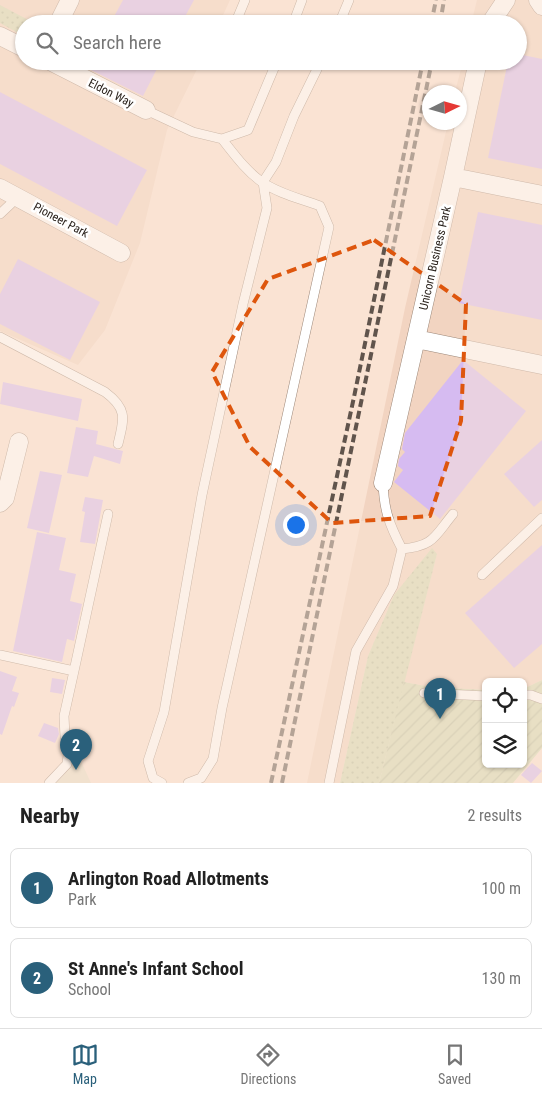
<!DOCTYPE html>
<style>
body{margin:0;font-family:"Roboto Condensed",sans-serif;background:#f6f6f6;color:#222}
.controls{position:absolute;right:15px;bottom:15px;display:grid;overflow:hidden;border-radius:8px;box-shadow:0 1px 4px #0004}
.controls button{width:45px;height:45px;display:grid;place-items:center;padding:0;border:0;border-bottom:1px solid #e0e0e0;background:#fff;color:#222;font:25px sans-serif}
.compass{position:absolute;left:422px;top:85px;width:45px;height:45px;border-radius:50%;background:#fff;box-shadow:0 1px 4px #0004;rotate:85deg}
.you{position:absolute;left:295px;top:524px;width:18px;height:18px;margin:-12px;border:4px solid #fff;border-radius:50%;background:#1a73e8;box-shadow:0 0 0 8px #1a73e833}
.badge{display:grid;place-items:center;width:32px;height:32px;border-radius:50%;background:#2a607b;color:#fff;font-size:16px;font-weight:700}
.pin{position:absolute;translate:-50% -41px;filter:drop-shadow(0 1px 2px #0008)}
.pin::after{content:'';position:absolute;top:26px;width:18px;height:15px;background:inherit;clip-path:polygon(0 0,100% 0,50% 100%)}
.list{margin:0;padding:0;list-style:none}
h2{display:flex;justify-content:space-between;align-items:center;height:65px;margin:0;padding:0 20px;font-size:21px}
h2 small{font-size:16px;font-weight:400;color:#767676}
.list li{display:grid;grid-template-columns:32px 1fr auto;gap:15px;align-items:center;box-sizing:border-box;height:80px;margin:0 10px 10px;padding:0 10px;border:1px solid #e0e0e0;border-radius:8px}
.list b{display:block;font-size:19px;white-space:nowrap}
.list p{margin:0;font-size:16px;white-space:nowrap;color:#767676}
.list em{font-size:16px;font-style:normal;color:#767676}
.icon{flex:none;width:28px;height:28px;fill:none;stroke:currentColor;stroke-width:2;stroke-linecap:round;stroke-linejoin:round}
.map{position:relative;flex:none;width:542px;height:783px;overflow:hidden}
.search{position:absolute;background:#fff;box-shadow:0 1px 4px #0004;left:15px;right:15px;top:15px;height:55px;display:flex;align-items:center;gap:12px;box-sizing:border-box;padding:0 18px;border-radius:28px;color:#767676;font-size:19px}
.sheet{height:245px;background:#fff}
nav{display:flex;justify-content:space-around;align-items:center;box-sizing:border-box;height:70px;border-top:1px solid #e0e0e0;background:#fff;font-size:14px;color:#767676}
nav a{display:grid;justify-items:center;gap:2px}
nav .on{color:#2a607b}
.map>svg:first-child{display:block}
.built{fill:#f2d4c1}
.education{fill:#e7ddc8}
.grass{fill:url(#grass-dots)}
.garden{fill:url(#garden-furrows)}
.building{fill:#d6bbf1}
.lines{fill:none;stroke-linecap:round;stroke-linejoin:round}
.service-casing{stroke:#9c8778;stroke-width:10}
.minor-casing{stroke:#9c8778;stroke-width:19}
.service{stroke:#fff;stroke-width:9}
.minor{stroke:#fff;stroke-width:18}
.rail{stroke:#60544c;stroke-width:4;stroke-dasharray:8 4;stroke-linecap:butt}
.marked{fill:none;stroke:#de560d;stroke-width:4;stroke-dasharray:10 6;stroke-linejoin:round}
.labels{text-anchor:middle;stroke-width:5;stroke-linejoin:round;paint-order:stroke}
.street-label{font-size:12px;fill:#2a221c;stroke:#fff}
</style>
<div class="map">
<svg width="542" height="783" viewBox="0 0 542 783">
<defs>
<pattern id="grass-dots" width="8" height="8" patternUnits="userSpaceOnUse" patternTransform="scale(1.25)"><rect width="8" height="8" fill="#d2dab2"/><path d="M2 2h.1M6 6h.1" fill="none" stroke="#b4bb98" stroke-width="1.8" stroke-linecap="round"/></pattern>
<pattern id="garden-furrows" width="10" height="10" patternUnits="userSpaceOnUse" patternTransform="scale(1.25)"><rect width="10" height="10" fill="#d2dab2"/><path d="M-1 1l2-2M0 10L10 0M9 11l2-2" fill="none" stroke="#b4bb98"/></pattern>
</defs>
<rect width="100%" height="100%" fill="#fae3d3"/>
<path class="built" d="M 0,0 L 230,0 L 219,24 L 24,24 L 24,61 L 201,61 L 167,130 L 140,243 L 105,330 L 78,365 L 0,331 Z
M 477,0 L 542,0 L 542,680 L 523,689 L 523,682 L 486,682 L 486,690 L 431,687 L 404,682 L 437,554 L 394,595 L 368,656 L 340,783 L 307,783 L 405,308 L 448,123 L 460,122 L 460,92 L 455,92 L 463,61 L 518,61 L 518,24 L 471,24 Z"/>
<path class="education" d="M 79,757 L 91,783 L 55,783 Z"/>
<path class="grass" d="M 0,5 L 36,24 L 24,24 L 24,33 L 20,34 L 0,23 Z
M 432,548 L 437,554 L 379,783 L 340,783 L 368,656 L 394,595 Z"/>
<path class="garden" d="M 542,680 L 542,748 L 513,783 L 379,783 L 404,682 L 431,687 L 486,690 L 486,764 L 523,764 L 523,689 Z"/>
<path class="building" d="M 123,0 L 194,0 L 181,24 L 110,24 Z
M 518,54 L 542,59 L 542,169 L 488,158 L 508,61 L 518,61 Z
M 90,61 L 161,61 L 143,96 L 87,68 Z
M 0,92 L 147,170 L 117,226 L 0,164 Z
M 478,212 L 542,225 L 542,320 L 459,303 Z
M 18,259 L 100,302 L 70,360 L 0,324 L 0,294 Z
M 463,360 L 526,411 L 440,519 L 394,482 L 403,470 L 398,466 L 399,459 L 405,452 L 402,449 L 405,433 Z
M 3,382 L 82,399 L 78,421 L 0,404 Z
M 76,427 L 98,431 L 96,444 L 123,451 L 120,464 L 94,456 L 88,477 L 67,473 Z
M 542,440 L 542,500 L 534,507 L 504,474 Z
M 40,471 L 62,475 L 49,533 L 27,528 Z
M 85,497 L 103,500 L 95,544 L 80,542 L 85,512 L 82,511 Z
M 37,532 L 66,538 L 59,570 L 76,574 L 70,601 L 82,604 L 74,641 L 67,639 L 62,662 L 13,651 Z
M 542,545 L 542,644 L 514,668 L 465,613 Z
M 0,671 L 17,677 L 12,691 L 19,693 L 14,707 L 12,706 L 2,735 L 0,734 Z
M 52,678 L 65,680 L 62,694 L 50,692 Z
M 44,723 L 58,728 L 59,734 L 55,743 L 38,736 Z
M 532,763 L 542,771 L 531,783 L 521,775 Z"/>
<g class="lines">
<g class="service-casing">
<path id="service" d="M 235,24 L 245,0
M 293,24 L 302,0
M 339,24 L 349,0
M 266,61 L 275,66
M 146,110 L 193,132 L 222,139 L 248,130 L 277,61
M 0,214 L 18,197
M 0,337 L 105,392 C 128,409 124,419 118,444
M 383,483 C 384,510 389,524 402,549
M 482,575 L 542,518
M 0,655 L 74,671 L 108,514
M 424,693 L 486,696
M 523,695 L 531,695 L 542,699
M 49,783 L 67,764 L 69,747 L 65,737 L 64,716 L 74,671
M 162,783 L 153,778 L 148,761 L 164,712 L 202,495 L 243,304 L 267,208 L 263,182 L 276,162 L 294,116 L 321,61
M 188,783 L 201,778 L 213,759 L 222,708 L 329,227 L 320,206 C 302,199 279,194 262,182 C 246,171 234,154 222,139
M 329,783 L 356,651 L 393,586 L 402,549 C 434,546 434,537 453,514"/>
</g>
<g class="minor-casing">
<path id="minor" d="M 538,0 L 542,6
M 58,24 L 70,0
M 490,24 L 506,0
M 0,36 L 24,48
M 50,61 L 146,110
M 453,177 L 542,195
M 0,188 L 121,253
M 416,339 L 542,365
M 383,483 L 453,177 L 478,61
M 0,503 L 5,498 L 19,442"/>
</g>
<use href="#service" class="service"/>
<use href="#minor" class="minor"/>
<path class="rail" d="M 431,24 L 436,0
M 440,24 L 444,0
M 271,783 L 354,397 L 423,61
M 282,783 L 432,61"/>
</g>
<path d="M0 0H542V783H0ZM 374,240 L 466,304 L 461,421 L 430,516 L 332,523 L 250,447 L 212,372 L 268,279 Z" fill="#fae3d3" fill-opacity=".55" fill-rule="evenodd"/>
<path class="marked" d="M 374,240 L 466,304 L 461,421 L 430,516 L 332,523 L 250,447 L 212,372 L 268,279 Z"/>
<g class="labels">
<g class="street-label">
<text transform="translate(111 93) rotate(27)" y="4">Eldon Way</text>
<text transform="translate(61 220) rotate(28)" y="4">Pioneer Park</text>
<text transform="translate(435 258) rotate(-77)" y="4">Unicorn Business Park</text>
</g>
</g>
</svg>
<div class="controls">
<button><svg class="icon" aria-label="locate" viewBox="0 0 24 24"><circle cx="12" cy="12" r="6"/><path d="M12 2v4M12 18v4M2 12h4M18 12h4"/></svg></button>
<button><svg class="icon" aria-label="layers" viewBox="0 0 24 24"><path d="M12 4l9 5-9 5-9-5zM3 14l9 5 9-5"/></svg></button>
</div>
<svg class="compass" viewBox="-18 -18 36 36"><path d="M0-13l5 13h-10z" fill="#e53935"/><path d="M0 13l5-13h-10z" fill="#767676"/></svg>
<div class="you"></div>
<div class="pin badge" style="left:440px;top:719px">1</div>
<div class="pin badge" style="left:76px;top:770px">2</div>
<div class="search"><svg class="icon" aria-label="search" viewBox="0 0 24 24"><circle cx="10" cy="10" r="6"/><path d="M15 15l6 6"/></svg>Search here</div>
</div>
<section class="sheet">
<h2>Nearby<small>2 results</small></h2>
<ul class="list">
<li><span class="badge">1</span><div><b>Arlington Road Allotments</b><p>Park</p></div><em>100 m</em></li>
<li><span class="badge">2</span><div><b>St Anne's Infant School</b><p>School</p></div><em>130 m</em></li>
</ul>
</section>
<nav>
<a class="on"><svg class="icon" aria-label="map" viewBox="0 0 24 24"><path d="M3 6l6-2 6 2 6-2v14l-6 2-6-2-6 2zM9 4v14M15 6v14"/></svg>Map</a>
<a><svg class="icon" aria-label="directions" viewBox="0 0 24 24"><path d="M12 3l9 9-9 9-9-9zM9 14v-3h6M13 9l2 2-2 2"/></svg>Directions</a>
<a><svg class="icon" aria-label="saved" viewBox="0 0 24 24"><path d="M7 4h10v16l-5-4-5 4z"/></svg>Saved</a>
</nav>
